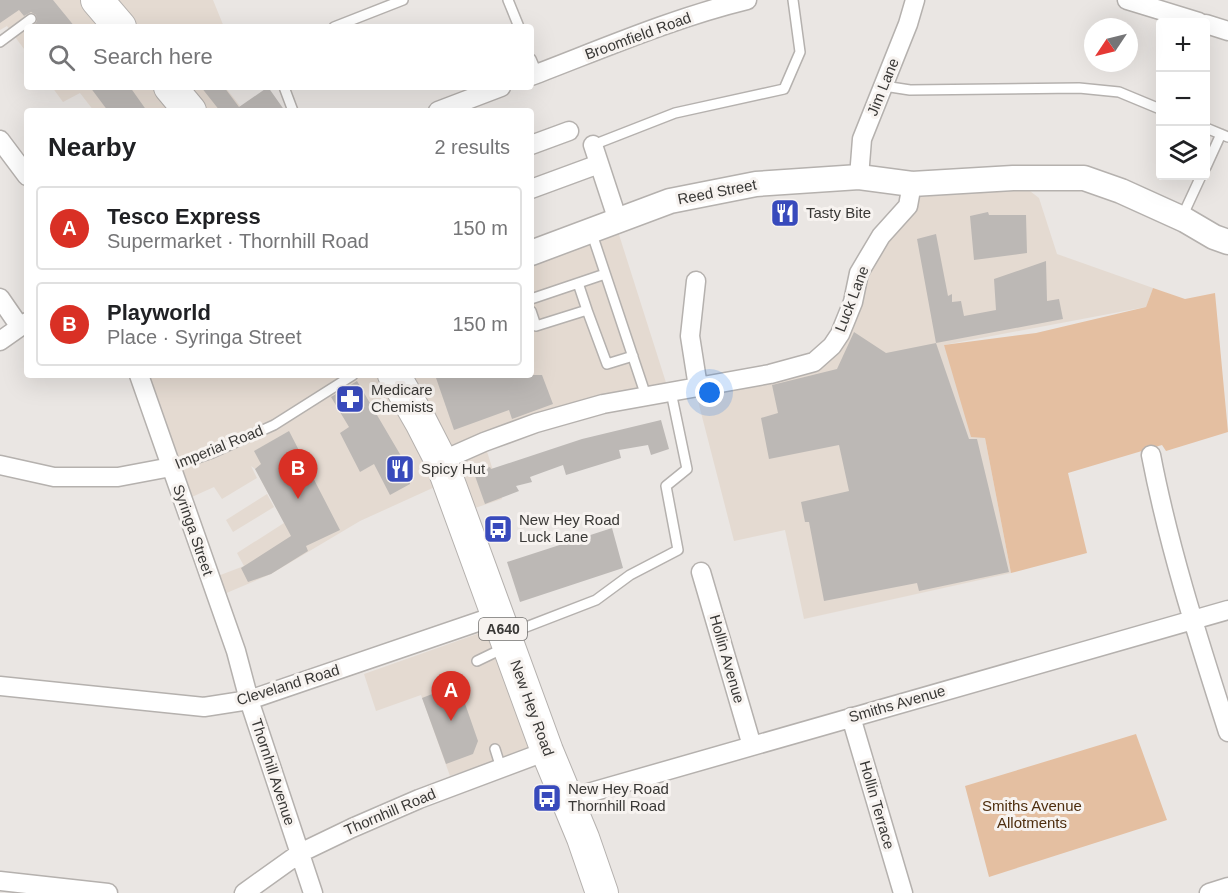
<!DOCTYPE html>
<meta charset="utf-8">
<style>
body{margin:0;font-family:Helvetica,sans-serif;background:#f6f6f6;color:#202124}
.controls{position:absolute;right:18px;top:18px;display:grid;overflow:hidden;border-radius:6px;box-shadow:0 6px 24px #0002}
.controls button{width:54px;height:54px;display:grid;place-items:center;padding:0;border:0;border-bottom:2px solid #e0e0e0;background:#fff;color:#202124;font:30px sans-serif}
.compass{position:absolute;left:1084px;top:18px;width:54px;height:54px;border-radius:50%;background:#fff;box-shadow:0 6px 24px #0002;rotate:235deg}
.you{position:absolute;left:710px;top:393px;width:21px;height:21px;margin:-15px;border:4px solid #fff;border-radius:50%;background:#1a73e8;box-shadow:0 0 0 9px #1a73e833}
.badge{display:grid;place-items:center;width:39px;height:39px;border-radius:50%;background:#d93025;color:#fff;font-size:20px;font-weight:700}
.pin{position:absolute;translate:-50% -50px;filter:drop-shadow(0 2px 3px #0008)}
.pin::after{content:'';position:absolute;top:32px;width:21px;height:18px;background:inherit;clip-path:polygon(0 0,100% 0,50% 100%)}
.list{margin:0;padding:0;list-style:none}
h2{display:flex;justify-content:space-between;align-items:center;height:78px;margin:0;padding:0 24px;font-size:26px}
h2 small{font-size:20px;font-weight:400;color:#757577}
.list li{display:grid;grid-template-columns:39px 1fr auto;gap:18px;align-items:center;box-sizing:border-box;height:84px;margin:0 12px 12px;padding:0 12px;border:2px solid #e0e0e0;border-radius:6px}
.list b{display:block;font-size:22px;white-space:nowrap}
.list p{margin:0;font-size:20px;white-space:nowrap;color:#757577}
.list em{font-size:20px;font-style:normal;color:#757577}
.icon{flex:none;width:33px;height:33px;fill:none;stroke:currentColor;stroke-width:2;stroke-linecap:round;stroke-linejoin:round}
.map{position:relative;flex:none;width:1228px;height:893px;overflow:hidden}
.search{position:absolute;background:#fff;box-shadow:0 6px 24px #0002;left:24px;top:24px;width:510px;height:66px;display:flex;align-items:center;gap:15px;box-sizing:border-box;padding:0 21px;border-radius:6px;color:#757577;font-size:22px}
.panel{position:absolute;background:#fff;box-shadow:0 6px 24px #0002;left:24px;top:108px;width:510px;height:270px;border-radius:6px}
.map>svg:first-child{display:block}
.built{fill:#e4dad1}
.green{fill:#e4bfa1}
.building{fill:#bcb8b5}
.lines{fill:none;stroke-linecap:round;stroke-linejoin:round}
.lane-casing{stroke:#b5b1ae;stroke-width:12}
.street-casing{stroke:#b5b1ae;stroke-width:21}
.secondary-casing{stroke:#b5b1ae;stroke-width:27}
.highway-casing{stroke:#b5b1ae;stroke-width:34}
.lane{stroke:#fff;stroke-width:9}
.street{stroke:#fff;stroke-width:18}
.secondary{stroke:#fff;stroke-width:24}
.highway{stroke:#fff;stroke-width:32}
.labels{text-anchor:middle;stroke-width:6;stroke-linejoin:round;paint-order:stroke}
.shield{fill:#f7f3f0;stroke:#72706e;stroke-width:1.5}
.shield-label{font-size:14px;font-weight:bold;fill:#393836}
.street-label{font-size:15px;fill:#393836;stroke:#f7f3f0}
.poi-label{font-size:15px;fill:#393836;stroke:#f7f3f0;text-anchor:start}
.park-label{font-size:15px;fill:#4e2e0e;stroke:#f7f3f0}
</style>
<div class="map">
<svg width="1228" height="893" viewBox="0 0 1228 893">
<rect width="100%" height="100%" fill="#eae6e3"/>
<path class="built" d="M 0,0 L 213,0 L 224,27 L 27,27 L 27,53 L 7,26 L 0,30 Z
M 52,87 L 225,87 L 244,111 L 94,111 L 80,93 L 63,102 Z
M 1013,178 L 1039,198 L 1057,254 L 1153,288 L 1146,307 L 944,345 L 985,438 L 1011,573 L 804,619 L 785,530 L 734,541 L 697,397 L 814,362 L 853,302 L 912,184 Z
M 615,222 L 669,392 L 484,442 L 502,499 L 460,513 L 448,481 L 360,521 L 271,574 L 217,597 L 210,579 L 244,566 L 237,553 L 284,523 L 255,469 L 251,466 L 257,478 L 222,499 L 214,487 L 183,501 L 140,375 L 531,375 L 531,252 Z
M 267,494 L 274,507 L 233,532 L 226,520 Z
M 494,628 L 538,746 L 450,776 L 421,695 L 376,711 L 364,674 Z"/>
<path class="green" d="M 1153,288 L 1185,299 L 1215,293 L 1228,432 L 1166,451 L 1162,445 L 1068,473 L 1087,553 L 1011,573 L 985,438 L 971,437 L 944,345 L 1036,333 L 1146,307 Z
M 1136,734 L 1167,820 L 989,877 L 965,786 Z"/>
<path class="building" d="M 0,0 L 53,0 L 75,27 L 33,27 L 37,21 L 36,15 L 31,12 L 24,16 L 19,10 L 0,23 Z
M 90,87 L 130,87 L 147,111 L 108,111 Z
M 201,87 L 224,87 L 239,107 L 268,87 L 285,111 L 220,111 Z
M 988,212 L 989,215 L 1026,215 L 1027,253 L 974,260 L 970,216 Z
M 936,234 L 948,296 L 952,294 L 952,302 L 961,301 L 964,316 L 996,310 L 994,279 L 1046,261 L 1047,301 L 1059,299 L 1063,319 L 936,343 L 917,239 Z
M 854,332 L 886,353 L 936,343 L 969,439 L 977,439 L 1009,572 L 919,591 L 917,583 L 824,601 L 809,522 L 805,522 L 801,502 L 849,491 L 839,445 L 769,459 L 761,418 L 778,413 L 772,385 L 837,369 Z
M 435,375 L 542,375 L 553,404 L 512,419 L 509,410 L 454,430 Z
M 357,381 L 404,461 L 408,475 L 410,484 L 390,495 L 374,464 L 360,472 L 340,433 L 349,427 L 331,397 Z
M 661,420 L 669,449 L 651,455 L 648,445 L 619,450 L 621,458 L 566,475 L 563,465 L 530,477 L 532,482 L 516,486 L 519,491 L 485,504 L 475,476 L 478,471 L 490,467 L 491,469 L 582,439 Z
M 289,431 L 340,530 L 306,546 L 308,551 L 271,574 L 248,582 L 241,568 L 291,536 L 255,469 L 261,464 L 254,451 Z
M 612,528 L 623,568 L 520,602 L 507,562 Z
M 450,687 L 462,695 L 478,741 L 473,754 L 446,764 L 422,698 Z"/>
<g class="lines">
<g class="lane-casing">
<path id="lane" d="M 508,0 L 519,27
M 334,27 L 403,0
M 0,42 L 31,19
M 531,59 L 537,73
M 884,86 L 910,90 L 1079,88 L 1119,92 L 1160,109
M 284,87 L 293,111
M 1206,128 L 1228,137
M 593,145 L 675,113 L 784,89 L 800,52 L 793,0
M 1206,167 L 1221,134
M 1182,217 L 1201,176
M 591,231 L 646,396
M 578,283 L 587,310
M 531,299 L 605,274
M 531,311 L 536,326 L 587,310 L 607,364 L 633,356
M 171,467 L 212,453 L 274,425 L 353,375
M 508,634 L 596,600 L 630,575 L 678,550 L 666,486 L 687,469 L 671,392
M 477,661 L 504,648
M 495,749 L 501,768"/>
</g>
<g class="street-casing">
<path id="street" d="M 1127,0 L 1199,22
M 1206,24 L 1228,31
M 531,76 C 602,49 673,18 747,0
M 438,111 L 501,87
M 0,140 L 27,176
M 531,145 L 569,131
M 593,145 L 618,221
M 859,177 L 862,139 L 908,24 L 915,0
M 531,189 L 599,164
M 696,281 L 690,336 L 698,387
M 0,298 L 20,327
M 0,341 L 27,322
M 139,375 L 236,651 L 249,700 L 313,893
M 1151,455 C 1169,549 1199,641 1228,732
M 441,461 L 484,442 L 536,423 L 603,404 L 770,374 L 814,362 L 832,346 L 840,334 L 853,302 L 859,273 L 881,236 L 908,206 L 912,184
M 0,465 L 54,477 L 118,477 L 171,467
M 701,572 L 752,746
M 0,686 L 204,707 L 249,700 L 498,615
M 851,717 L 903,893
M 567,799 L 1228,610
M 0,881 L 108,893
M 244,893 L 300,853 L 352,828 L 419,799 L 547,751
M 1209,893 L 1228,887"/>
</g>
<g class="secondary-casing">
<path id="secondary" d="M 531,253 L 670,201 L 756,184 L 859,177 L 912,184 L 1013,178 L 1084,178 L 1121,191 L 1185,220 L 1214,237 L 1228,242"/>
</g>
<g class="highway-casing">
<path id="highway" d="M 97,0 L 120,27
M 170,87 L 190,111
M 394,375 L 421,422 L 441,461 L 547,751 L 583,838 L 602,893"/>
</g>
<use href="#lane" class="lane"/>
<use href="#street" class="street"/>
<use href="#secondary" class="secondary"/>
<use href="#highway" class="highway"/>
</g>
<defs>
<g id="restaurant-square" transform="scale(1.5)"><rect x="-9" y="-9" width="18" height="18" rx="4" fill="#384abc" stroke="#f7f3f0"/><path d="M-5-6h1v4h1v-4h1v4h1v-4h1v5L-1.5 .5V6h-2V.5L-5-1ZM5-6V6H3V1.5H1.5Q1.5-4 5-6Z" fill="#fff"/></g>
<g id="pharmacy-square" transform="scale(1.5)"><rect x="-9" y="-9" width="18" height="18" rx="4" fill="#384abc" stroke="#f7f3f0"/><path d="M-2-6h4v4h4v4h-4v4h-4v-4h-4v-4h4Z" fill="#fff"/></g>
<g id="bus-square" transform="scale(1.5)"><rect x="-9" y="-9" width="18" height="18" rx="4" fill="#384abc" stroke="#f7f3f0"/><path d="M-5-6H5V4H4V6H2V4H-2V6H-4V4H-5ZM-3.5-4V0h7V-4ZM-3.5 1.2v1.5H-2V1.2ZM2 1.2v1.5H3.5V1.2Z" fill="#fff"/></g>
</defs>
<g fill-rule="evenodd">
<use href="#restaurant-square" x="785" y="213"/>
<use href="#pharmacy-square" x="350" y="399"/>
<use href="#restaurant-square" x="400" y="469"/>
<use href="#bus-square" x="498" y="529"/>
<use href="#bus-square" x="547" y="798"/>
</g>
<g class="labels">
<rect class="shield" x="479" y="618" width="48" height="22" rx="4.5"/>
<g class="shield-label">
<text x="503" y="634">A640</text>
</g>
<g class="street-label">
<text transform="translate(638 36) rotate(-20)" y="5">Broomfield Road</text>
<text transform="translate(883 87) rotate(-68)" y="5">Jim Lane</text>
<text transform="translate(717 192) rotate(-11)" y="5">Reed Street</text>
<text transform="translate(852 299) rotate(-69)" y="5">Luck Lane</text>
<text transform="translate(219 447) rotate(-22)" y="5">Imperial Road</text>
<text transform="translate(193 530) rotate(71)" y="5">Syringa Street</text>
<text transform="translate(727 659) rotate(74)" y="5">Hollin Avenue</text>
<text transform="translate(288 685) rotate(-17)" y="5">Cleveland Road</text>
<text transform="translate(897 704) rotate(-16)" y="5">Smiths Avenue</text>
<text transform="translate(532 708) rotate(70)" y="5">New Hey Road</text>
<text transform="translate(273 772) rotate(72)" y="5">Thornhill Avenue</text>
<text transform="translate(877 805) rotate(74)" y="5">Hollin Terrace</text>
<text transform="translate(390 812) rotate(-23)" y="5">Thornhill Road</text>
</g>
<g class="poi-label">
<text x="806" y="218">Tasty Bite</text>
<text x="371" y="395">Medicare<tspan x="371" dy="17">Chemists</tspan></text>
<text x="421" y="474">Spicy Hut</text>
<text x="519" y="525">New Hey Road<tspan x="519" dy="17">Luck Lane</tspan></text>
<text x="568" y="794">New Hey Road<tspan x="568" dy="17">Thornhill Road</tspan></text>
</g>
<g class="park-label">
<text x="1032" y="811">Smiths Avenue<tspan x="1032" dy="17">Allotments</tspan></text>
</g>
</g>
</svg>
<div class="controls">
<button>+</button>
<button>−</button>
<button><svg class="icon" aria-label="layers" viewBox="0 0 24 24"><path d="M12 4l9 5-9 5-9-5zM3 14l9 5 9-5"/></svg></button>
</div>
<svg class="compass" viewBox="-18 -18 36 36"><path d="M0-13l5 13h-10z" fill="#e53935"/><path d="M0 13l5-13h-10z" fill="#757577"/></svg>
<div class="you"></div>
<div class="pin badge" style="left:451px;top:721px">A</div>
<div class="pin badge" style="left:298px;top:499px">B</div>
<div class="search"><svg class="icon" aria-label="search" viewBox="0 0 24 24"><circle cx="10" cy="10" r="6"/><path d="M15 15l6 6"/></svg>Search here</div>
<section class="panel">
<h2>Nearby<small>2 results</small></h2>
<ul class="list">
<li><span class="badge">A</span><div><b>Tesco Express</b><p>Supermarket · Thornhill Road</p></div><em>150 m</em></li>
<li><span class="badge">B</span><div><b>Playworld</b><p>Place · Syringa Street</p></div><em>150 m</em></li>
</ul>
</section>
</div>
